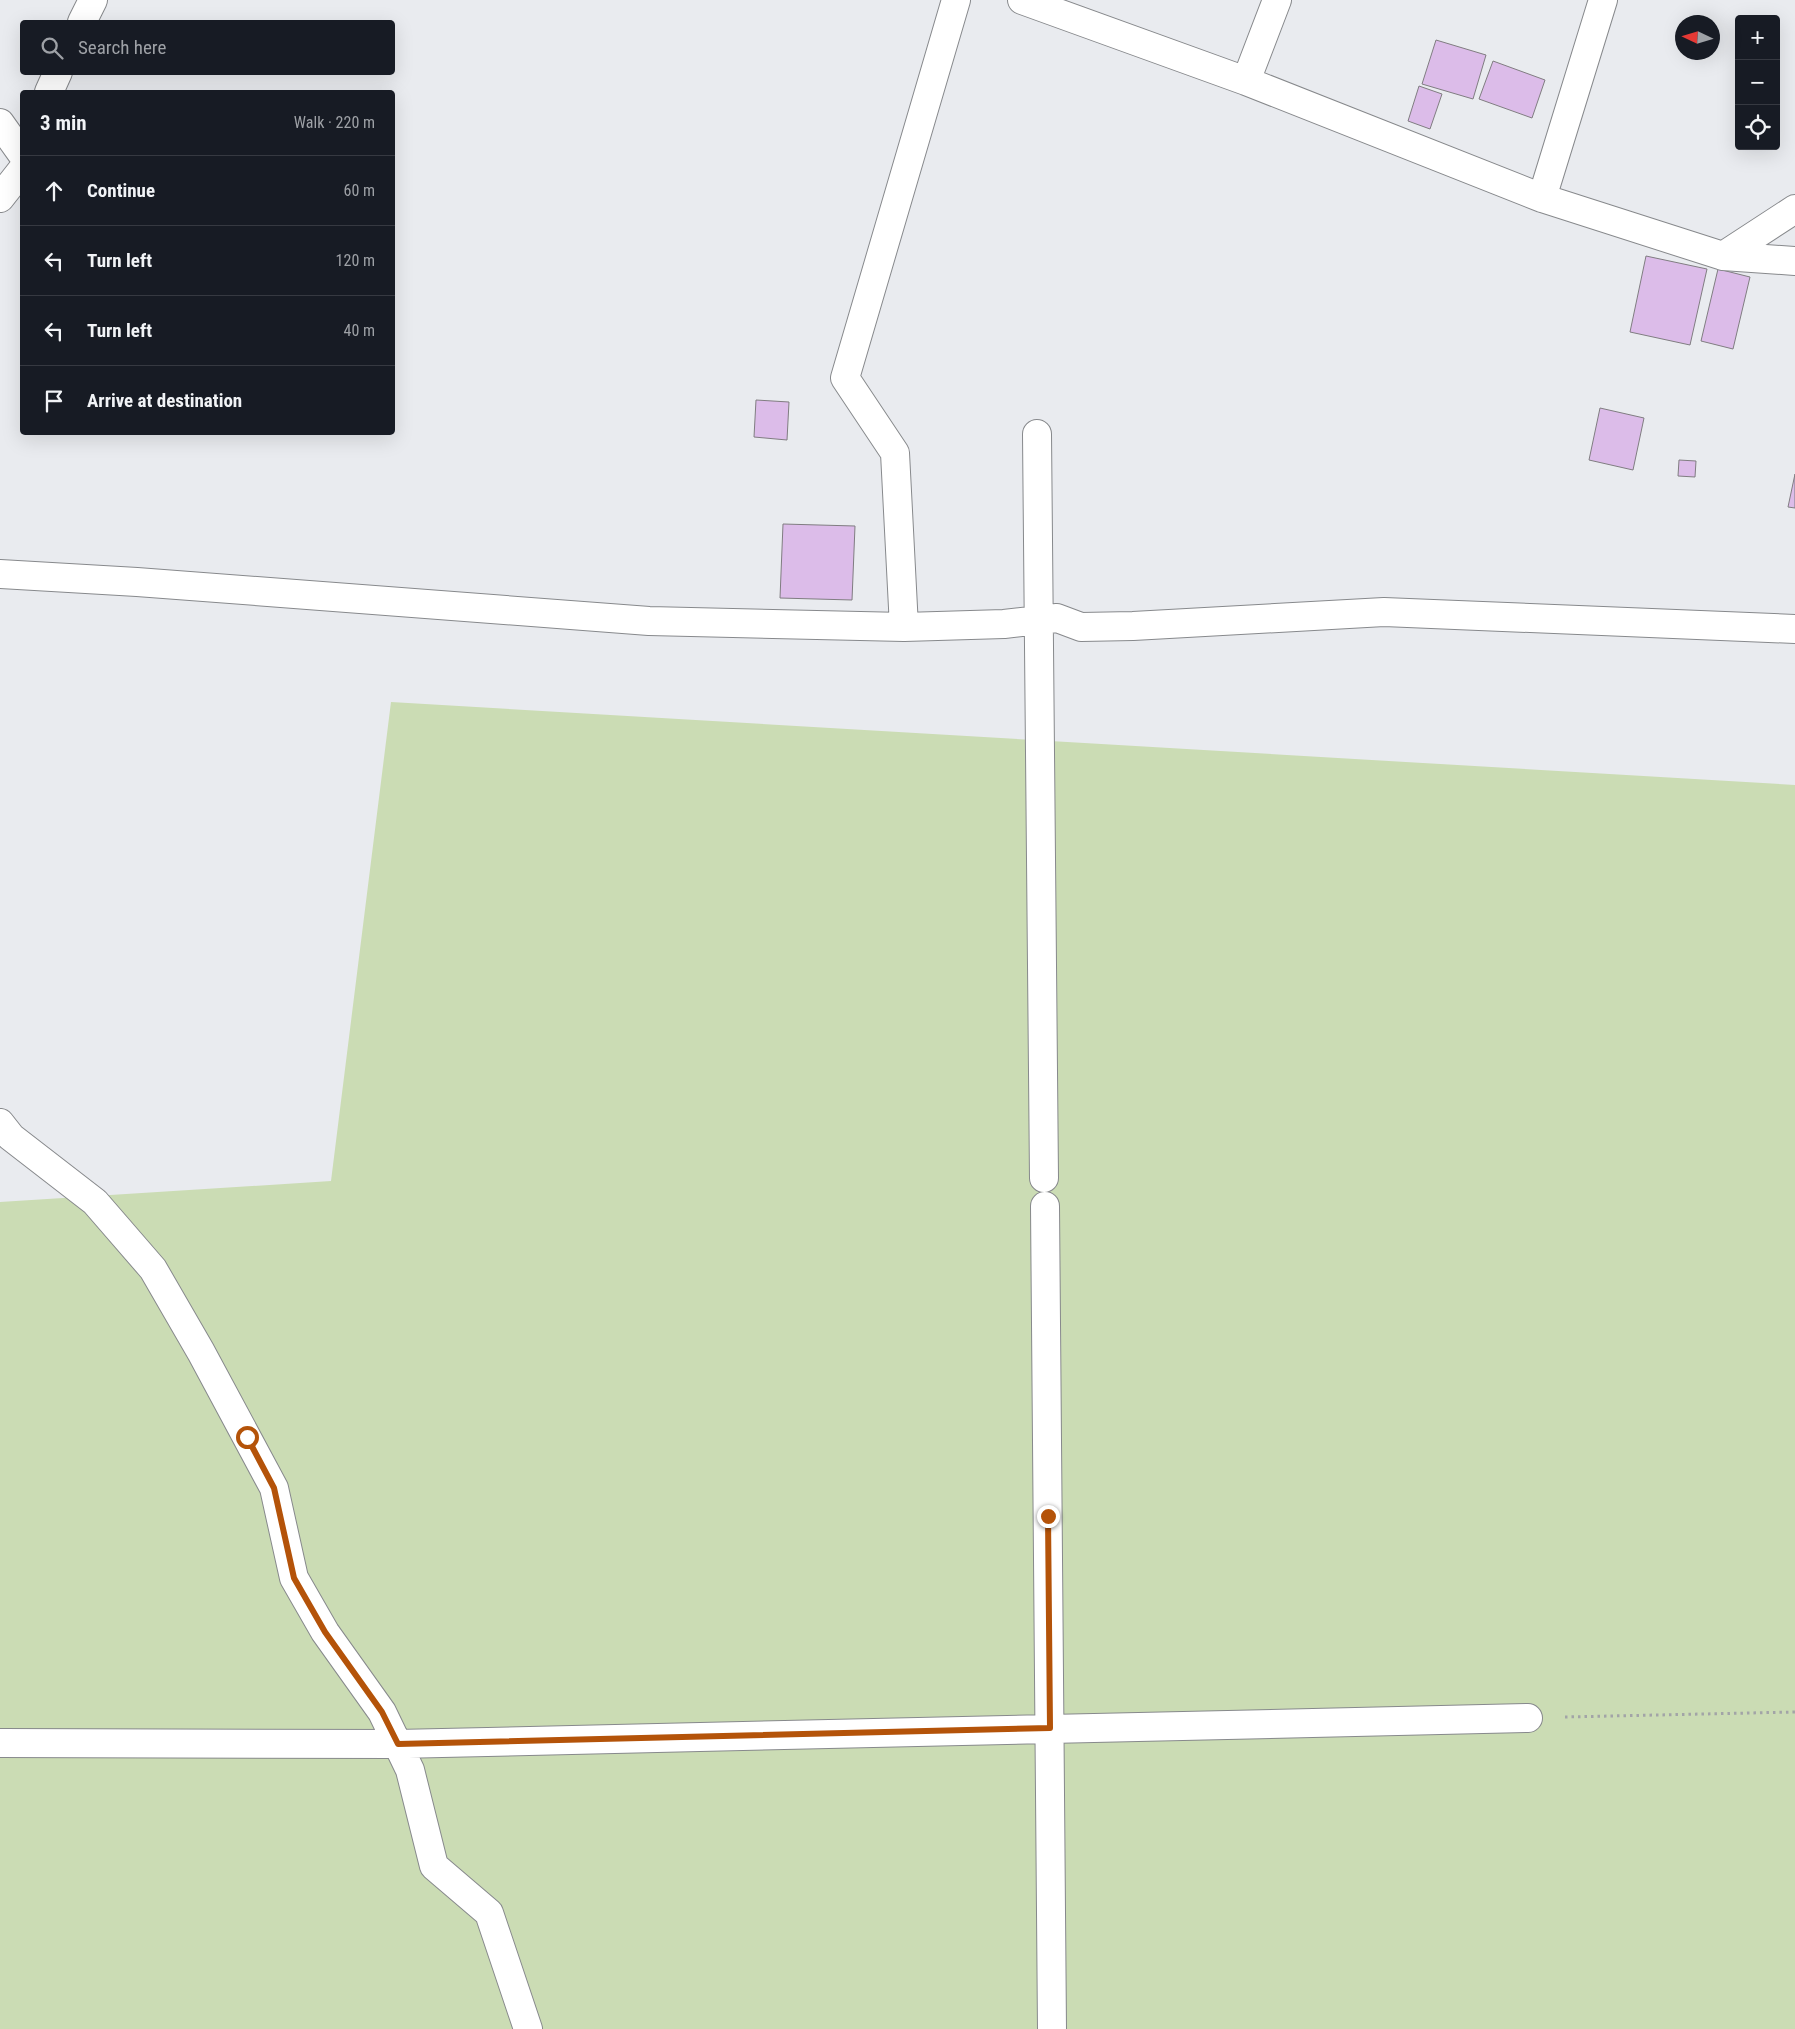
<!DOCTYPE html>
<meta charset="utf-8">
<style>
body{margin:0;font-family:"Roboto Condensed",sans-serif;background:#242831;color:#f1f3f6}
.controls{position:absolute;right:15px;top:15px;display:grid;overflow:hidden;border-radius:5px;box-shadow:0 5px 20px #0002}
.controls button{width:45px;height:45px;display:grid;place-items:center;padding:0;border:0;border-bottom:1px solid #363941;background:#171b24;color:#f1f3f6;font:25px sans-serif}
.compass{position:absolute;left:1675px;top:15px;width:45px;height:45px;border-radius:50%;background:#171b24;box-shadow:0 5px 20px #0002;rotate:274deg}
.stop{position:absolute;width:15px;height:15px;margin:-11px;border:4px solid #b45309;border-radius:50%;background:#fff}
.stop.end{background:#b45309;border-color:#fff;box-shadow:0 1px 5px #0008}
.list{margin:0;padding:0;list-style:none}
h2{display:flex;justify-content:space-between;align-items:center;height:65px;margin:0;padding:0 20px;font-size:21px}
h2 small{font-size:16px;font-weight:400;color:#9ea1a6}
.list li{display:grid;grid-template-columns:32px 1fr auto;gap:15px;align-items:center;box-sizing:border-box;height:70px;padding:0 20px;border-top:1px solid #363941}
.list b{display:block;font-size:19px;white-space:nowrap}
.list em{font-size:16px;font-style:normal;color:#9ea1a6}
.icon{flex:none;width:28px;height:28px;fill:none;stroke:currentColor;stroke-width:2;stroke-linecap:round;stroke-linejoin:round}
.map{position:relative;flex:none;width:1795px;height:2029px;overflow:hidden}
.search{position:absolute;background:#171b24;box-shadow:0 5px 20px #0002;left:20px;top:20px;width:375px;height:55px;display:flex;align-items:center;gap:12px;box-sizing:border-box;padding:0 18px;border-radius:5px;color:#9ea1a6;font-size:19px}
.panel{position:absolute;background:#171b24;box-shadow:0 5px 20px #0002;left:20px;top:90px;width:375px;height:345px;border-radius:5px}
.map>svg:first-child{display:block}
.green{fill:#cbdcb4}
.building{fill:#dcbce9;stroke:#807d81}
.lines{fill:none;stroke-linecap:round;stroke-linejoin:round}
.minor-casing{stroke:#87898c;stroke-width:30}
.path{stroke:#a2a4a7;stroke-width:3;stroke-dasharray:2.5 4;stroke-linecap:butt}
.minor{stroke:#fff;stroke-width:28}
.route{stroke:#b45309;stroke-width:6}
</style>
<div class="map">
<svg width="1795" height="2029" viewBox="0 0 1795 2029">
<rect width="100%" height="100%" fill="#e9ebef"/>
<path class="green" d="M 391,702 L 1795,785 L 1795,2029 L 0,2029 L 0,1202 L 331,1181 Z"/>
<path class="building" d="M 1436,40 L 1486,55 L 1473,99 L 1422,84 Z
M 1493,61 L 1545,80 L 1532,118 L 1479,99 Z
M 1419,86 L 1442,94 L 1430,129 L 1408,121 Z
M 1646,256 L 1707,269 L 1690,345 L 1630,332 Z
M 1718,269 L 1750,277 L 1733,349 L 1701,341 Z
M 756,400 L 789,402 L 787,440 L 754,437 Z
M 1600,408 L 1644,418 L 1633,470 L 1589,460 Z
M 1679,460 L 1696,461 L 1695,477 L 1678,476 Z
M 1795,474 L 1795,508 L 1788,507 Z
M 783,524 L 855,526 L 852,600 L 780,598 Z"/>
<g class="lines">
<g class="minor-casing">
<path id="minor" d="M 1022,0 L 1246,81 L 1542,198 L 1723,256 L 1795,261
M 82,22 L 93,0
M 1246,81 L 1277,0
M 49,92 L 58,72
M 0,123 L 22,154
M 0,198 L 22,170
M 1542,198 L 1603,0
M 1723,256 L 1795,209
M 1037,434 L 1044,1178
M 0,574 L 137,582 L 649,621 L 904,627 L 1004,624 L 1057,618 L 1081,627 L 1133,626 L 1384,612 L 1795,629
M 904,627 L 895,453 L 845,378 L 956,0
M 0,1123 L 11,1137 L 95,1202 L 153,1269 L 201,1352 L 274,1488 L 294,1578 L 325,1632 L 382,1712 L 410,1770 L 434,1866 L 489,1913 L 528,2029
M 1045,1206 L 1052,2029
M 0,1743 L 397,1744 L 1528,1718"/>
</g>
<path class="path" d="M 1565,1717 L 1795,1712"/>
<use href="#minor" class="minor"/>
</g>
<g class="lines">
<path class="route" d="M 247,1437 L 274,1488 L 294,1578 L 325,1632 L 382,1712 L 398,1744 L 1050,1728 L 1048,1516"/>
</g>
</svg>
<div class="controls">
<button>+</button>
<button>−</button>
<button><svg class="icon" aria-label="locate" viewBox="0 0 24 24"><circle cx="12" cy="12" r="6"/><path d="M12 2v4M12 18v4M2 12h4M18 12h4"/></svg></button>
</div>
<svg class="compass" viewBox="-18 -18 36 36"><path d="M0-13l5 13h-10z" fill="#e53935"/><path d="M0 13l5-13h-10z" fill="#9ea1a6"/></svg>
<div class="stop" style="left:247px;top:1437px"></div>
<div class="stop end" style="left:1048px;top:1516px"></div>
<div class="search"><svg class="icon" aria-label="search" viewBox="0 0 24 24"><circle cx="10" cy="10" r="6"/><path d="M15 15l6 6"/></svg>Search here</div>
<section class="panel">
<h2>3 min<small>Walk · 220 m</small></h2>
<ul class="list">
<li><svg class="icon" aria-label="ahead" viewBox="0 0 24 24"><path d="M12 20V5M6 11l6-6 6 6"/></svg><div><b>Continue</b></div><em>60 m</em></li>
<li><svg class="icon" aria-label="left" viewBox="0 0 24 24"><path d="M17 20v-9H6M10 6l-5 5 5 5"/></svg><div><b>Turn left</b></div><em>120 m</em></li>
<li><svg class="icon" aria-label="left" viewBox="0 0 24 24"><path d="M17 20v-9H6M10 6l-5 5 5 5"/></svg><div><b>Turn left</b></div><em>40 m</em></li>
<li><svg class="icon" aria-label="arrive" viewBox="0 0 24 24"><path d="M6 21V4h12l-3 4 3 4H6"/></svg><div><b>Arrive at destination</b></div></li>
</ul>
</section>
</div>
